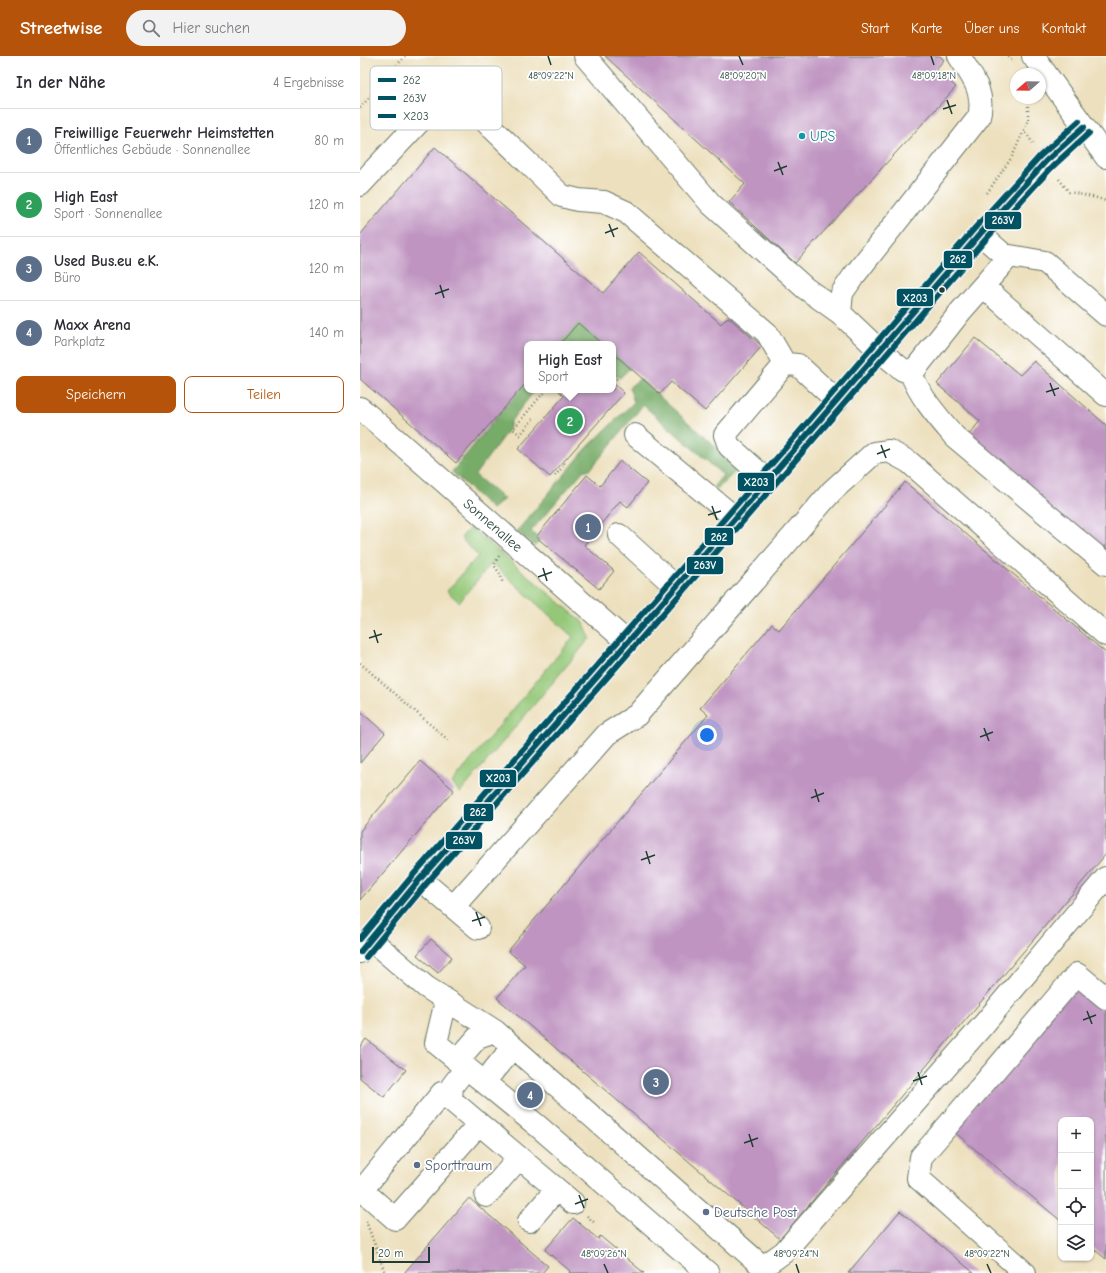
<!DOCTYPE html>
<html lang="de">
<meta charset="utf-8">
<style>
body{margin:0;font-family:"Comic Neue",sans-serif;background:#f2f2f3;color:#2b2b33}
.controls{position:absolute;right:12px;bottom:12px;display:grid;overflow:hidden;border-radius:8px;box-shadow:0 1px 3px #0004}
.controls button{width:36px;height:36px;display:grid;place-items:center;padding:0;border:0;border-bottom:1px solid #e1e1e2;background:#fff;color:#2b2b33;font:20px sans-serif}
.compass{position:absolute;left:650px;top:12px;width:36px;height:36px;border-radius:50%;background:#fff;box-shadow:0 1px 3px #0004;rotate:250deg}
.scale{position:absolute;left:12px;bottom:10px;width:58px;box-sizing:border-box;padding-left:4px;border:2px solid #1f3d34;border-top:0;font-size:11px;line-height:14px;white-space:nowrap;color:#1f3d34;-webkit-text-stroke:3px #fff;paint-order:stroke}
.you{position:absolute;left:347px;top:679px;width:14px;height:14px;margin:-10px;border:3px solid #fff;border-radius:50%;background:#1a73e8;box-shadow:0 0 0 6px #1a73e833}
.badge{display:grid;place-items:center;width:26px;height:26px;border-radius:50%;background:#b45309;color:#fff;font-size:13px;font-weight:700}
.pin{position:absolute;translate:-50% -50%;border:2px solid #fff;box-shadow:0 1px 4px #0006}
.popup{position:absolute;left:164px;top:285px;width:92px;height:52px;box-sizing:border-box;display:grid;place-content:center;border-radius:8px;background:#fff;filter:drop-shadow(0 1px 3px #0005);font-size:13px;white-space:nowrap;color:#7c7c81}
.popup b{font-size:15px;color:#2b2b33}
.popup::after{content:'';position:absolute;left:50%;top:100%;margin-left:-8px;border:8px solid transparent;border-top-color:#fff}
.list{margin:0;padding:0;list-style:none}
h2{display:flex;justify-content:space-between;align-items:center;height:52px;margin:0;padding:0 16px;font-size:17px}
h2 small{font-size:13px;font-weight:400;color:#7c7c81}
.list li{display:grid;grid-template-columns:26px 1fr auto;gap:12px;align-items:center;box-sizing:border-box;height:64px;padding:0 16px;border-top:1px solid #e1e1e2}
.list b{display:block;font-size:15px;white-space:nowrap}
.list p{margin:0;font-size:13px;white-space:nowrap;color:#7c7c81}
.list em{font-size:13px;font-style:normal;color:#7c7c81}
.actions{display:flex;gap:8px;padding:12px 16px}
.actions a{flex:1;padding:9px 0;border:1px solid #b45309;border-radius:8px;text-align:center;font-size:14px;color:#b45309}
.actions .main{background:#b45309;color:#fff}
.icon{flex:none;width:22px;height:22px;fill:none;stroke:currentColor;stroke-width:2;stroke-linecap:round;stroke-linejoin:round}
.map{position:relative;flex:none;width:746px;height:1217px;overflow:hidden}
header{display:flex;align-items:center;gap:24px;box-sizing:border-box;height:56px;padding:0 20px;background:#b45309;color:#fff}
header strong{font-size:19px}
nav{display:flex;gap:22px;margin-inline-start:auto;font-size:14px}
.search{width:280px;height:36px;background:#f2f2f3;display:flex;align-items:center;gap:10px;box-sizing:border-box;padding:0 14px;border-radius:22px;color:#7c7c81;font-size:15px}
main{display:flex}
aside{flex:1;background:#fff}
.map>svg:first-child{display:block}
.green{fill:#94c878;stroke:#5a8256}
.forest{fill:#77ac68;stroke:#4b744e}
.building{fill:#bf94c1}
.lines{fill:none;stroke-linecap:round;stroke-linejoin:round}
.minor-casing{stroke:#677664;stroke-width:24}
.path{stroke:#677664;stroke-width:2.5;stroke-dasharray:1 3;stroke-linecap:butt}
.minor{stroke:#fff;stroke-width:22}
.bus-1-casing{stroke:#fff;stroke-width:9}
.bus-2-casing{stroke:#fff;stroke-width:9}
.bus-3-casing{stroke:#fff;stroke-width:9}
.bus-1{stroke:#005262;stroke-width:6}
.bus-2{stroke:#005262;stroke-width:6}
.bus-3{stroke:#005262;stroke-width:6}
.ticks{fill:none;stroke:#1f3d34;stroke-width:1.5}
.culture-dot{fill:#0f9aa8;stroke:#fff;stroke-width:1.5}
.bus-dot{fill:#1f3d34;stroke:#fff;stroke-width:1.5}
.service-dot{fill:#5c6f8a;stroke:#fff;stroke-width:1.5}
.labels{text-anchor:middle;stroke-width:3.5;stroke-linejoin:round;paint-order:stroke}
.culture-label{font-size:14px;fill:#0d838f;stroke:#fff;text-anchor:start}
.street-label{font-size:14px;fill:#1f3d34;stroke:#fff}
.service-label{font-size:14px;fill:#4e5e75;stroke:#fff;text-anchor:start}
.key{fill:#fff;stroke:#bcc5c2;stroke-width:1}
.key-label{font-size:11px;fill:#1f3d34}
.ticks-label{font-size:10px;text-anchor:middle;fill:#1f3d34;stroke:#fff;stroke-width:3.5;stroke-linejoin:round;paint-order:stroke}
.line-badge{stroke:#fff;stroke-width:1.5}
.badge-label{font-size:11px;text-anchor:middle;font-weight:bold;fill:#fff}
</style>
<header>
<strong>Streetwise</strong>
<div class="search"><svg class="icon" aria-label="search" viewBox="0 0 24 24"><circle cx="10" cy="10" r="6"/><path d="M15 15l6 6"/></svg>Hier suchen</div>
<nav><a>Start</a><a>Karte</a><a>Über uns</a><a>Kontakt</a></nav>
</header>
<main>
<aside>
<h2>In der Nähe<small>4 Ergebnisse</small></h2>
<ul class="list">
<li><span class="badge" style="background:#5c6f8a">1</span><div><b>Freiwillige Feuerwehr Heimstetten</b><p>Öffentliches Gebäude · Sonnenallee</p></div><em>80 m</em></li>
<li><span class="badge" style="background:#2e9e5b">2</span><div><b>High East</b><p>Sport · Sonnenallee</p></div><em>120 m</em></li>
<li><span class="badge" style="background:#5c6f8a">3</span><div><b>Used Bus.eu e.K.</b><p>Büro</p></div><em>120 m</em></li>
<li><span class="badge" style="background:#5c6f8a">4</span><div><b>Maxx Arena</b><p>Parkplatz</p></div><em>140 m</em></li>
</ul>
<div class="actions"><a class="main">Speichern</a><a>Teilen</a></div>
</aside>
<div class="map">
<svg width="746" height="1217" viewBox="0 0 746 1217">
<rect width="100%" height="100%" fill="#fff"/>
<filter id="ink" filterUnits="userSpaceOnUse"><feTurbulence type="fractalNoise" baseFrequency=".025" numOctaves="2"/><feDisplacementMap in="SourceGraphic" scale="8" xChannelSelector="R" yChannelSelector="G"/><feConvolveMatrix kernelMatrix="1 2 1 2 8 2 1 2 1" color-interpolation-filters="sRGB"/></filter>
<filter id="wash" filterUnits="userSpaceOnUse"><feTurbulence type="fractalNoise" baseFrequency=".012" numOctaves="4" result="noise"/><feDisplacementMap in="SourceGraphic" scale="16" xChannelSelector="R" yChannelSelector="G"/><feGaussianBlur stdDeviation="0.9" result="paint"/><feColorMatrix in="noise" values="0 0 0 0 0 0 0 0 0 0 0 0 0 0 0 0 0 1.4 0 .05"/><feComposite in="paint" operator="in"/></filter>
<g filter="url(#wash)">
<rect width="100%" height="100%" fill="#ede0be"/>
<path class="green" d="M 110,471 L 224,567 L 230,582 L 100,737 L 92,727 L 213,581 L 132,507 L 99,546 L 87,535 L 118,500 L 101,482 Z"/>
<path class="forest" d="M 216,265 L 242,288 L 197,288 Z
M 253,297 L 270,312 L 260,322 L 253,317 Z
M 280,323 L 379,412 L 357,433 L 354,430 L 363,419 L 283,349 L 230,414 L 224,414 L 171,475 L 180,484 L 175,490 L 157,475 L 226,393 L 274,346 L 269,331 Z
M 167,324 L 167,334 L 175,334 L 150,366 L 150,371 L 115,419 L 144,443 L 132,453 L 92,416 Z"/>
<g id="blocks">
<path class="building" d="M 245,0 L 580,0 L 584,4 L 576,13 L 596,31 L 435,207 L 369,146 L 385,128 Z
M 75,91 L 243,237 L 279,196 L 361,268 L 368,261 L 402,290 L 345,355 L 311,326 L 300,338 L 253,297 L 253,288 L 242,288 L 218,267 L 200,288 L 167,288 L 167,326 L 96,407 L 0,323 L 0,179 Z
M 615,282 L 660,319 L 674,305 L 746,369 L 746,500 L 607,381 L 620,365 L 577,328 Z
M 253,327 L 264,337 L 190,421 L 158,393 L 204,340 L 198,334 L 253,334 Z
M 260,405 L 287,427 L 268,451 L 260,445 L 224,489 L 254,515 L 239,533 L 176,481 L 227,419 L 240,430 Z
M 545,426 L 746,597 L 746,798 L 420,1183 L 137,942 L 165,909 L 148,895 L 348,659 L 340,652 L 412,568 L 419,574 Z
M 0,655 L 25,677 L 0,707 Z
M 60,705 L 94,734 L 0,844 L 0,775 Z
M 71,883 L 92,901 L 78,917 L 57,899 Z
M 716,927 L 746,952 L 746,1203 L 731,1191 L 731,1064 L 701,1064 L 701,1165 L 593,1075 Z
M 6,983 L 46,1014 L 24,1041 L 0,1022 L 0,991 Z
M 109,1142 L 188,1210 L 182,1217 L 44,1217 Z
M 540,1155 L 614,1217 L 488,1217 Z
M 213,1162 L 238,1183 L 240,1180 L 284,1217 L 209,1217 L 210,1215 L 185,1194 Z"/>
</g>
</g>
<g filter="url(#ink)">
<use href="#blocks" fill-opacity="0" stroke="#677664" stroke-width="1"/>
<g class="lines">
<g class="minor-casing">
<path id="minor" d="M 225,0 L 351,148 L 445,232 L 480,257 L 520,295 L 543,314 L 550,315 L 556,312 L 601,255 L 645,205 L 644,199 L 620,178
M 673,0 L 746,101
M 0,129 L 91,32 L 202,140 L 218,144 L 244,146 L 266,156 L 407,277 L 425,308
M 644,199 L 685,206 L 746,259
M 623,230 L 746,339
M 480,257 L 482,237 L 493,221 L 619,61 C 625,35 612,21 599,0
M 550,315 C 560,341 577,360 595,381 L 746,508
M 0,352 L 267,586
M 275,379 L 375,462
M 407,424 L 369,390 L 365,379 L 425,308 L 438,309 L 477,345
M 259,479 L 316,531
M 60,823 L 118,872
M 93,851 L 247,678 L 277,659 L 472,435 L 514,397 L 529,395 L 549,406 L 746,579
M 10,883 L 66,931 L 135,975 L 403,1211 L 424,1196 L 624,968 L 746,822
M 0,896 L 60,823 L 316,531 L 620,178 L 686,105 L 724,71
M 86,945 L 76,987 L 179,1071 L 348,1217
M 97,1005 L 118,981 L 135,975
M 106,1012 L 92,1030 L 91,1044 L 213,1147
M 124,1026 L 153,991
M 91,1044 L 82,1037 L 2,1134 L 35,1163 L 119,1068
M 126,1140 L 159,1102
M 169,1165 L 196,1134
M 665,1217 L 558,1122 L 561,1101 L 717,918 L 746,942"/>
</g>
<path class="path" d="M 649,0 L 653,6
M 668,42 L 668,63 L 664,74 L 674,89
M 0,52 L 45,0
M 699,123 L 709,136 L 737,142 L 746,145
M 627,137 L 652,101 L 664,74
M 253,320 L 258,324
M 173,363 L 160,379 L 153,373 L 186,334
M 195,420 L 205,408 L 203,406
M 139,500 L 134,509 L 140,518 L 143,528
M 0,607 L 88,684
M 227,1160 L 236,1168
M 6,1165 L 25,1217"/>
<use href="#minor" class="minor"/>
<g class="bus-1-casing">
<path id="bus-1" d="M 0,896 L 60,823 L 316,531 L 620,178 L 686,105 L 724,71"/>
</g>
<g class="bus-2-casing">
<path id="bus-2" d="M 6,901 L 66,828 L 322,536 L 626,183 L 692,111 L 729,77"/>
</g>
<g class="bus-3-casing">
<path id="bus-3" d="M 0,883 L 54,818 L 310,526 L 614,173 L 680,100 L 719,65"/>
</g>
<use href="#bus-1" class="bus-1"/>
<use href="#bus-2" class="bus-2"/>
<use href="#bus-3" class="bus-3"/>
</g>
</g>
<path class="ticks" d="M 188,0 L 191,9M 379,0 L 383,9M 571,0 L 574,9M 587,44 L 592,58M 583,53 L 596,49M 418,106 L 423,119M 414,115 L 427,110M 249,168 L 254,181M 245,177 L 258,172M 80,229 L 84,242M 75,238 L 89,233M 690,327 L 695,340M 686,336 L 699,332M 521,389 L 526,402M 517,398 L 530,393M 352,450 L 357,464M 348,459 L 361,455M 183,512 L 187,525M 178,521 L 192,516M 14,574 L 18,587M 9,582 L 22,578M 624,672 L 629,685M 620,681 L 633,676M 455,733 L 459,746M 451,742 L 464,737M 286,795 L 290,808M 281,804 L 295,799M 116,856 L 121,870M 112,865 L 125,861M 727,955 L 732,968M 723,964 L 736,959M 558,1016 L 562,1029M 553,1025 L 567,1020M 389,1078 L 393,1091M 384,1087 L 398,1082M 219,1139 L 224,1152M 215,1148 L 228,1143M 244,1208 L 248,1217M 436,1208 L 439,1217M 627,1208 L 631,1217"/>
<circle class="culture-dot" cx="442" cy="80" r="4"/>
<circle class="bus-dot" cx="582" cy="234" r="3.5"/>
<g class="service-dot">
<circle cx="57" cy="1109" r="4"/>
<circle cx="346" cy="1156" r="4"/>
</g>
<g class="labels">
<g class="culture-label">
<text x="450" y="85">UPS</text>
</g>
<g class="street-label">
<text transform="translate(133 469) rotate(41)" y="5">Sonnenallee</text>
</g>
<g class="service-label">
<text x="65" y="1114">Sporttraum</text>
<text x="354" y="1161">Deutsche Post</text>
</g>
</g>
<rect x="10" y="10" width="132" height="64" rx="6" class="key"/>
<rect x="18" y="22" width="18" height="4" fill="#005262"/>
<rect x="18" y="40" width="18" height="4" fill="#005262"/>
<rect x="18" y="58" width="18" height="4" fill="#005262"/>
<g class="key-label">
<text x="43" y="28">262</text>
<text x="43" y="46">263V</text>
<text x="43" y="64">X203</text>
</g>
<g class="ticks-label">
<text x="191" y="23">48°09'22"N</text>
<text x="383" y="23">48°09'20"N</text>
<text x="574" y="23">48°09'18"N</text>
<text x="244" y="1201">48°09'26"N</text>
<text x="436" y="1201">48°09'24"N</text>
<text x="627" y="1201">48°09'22"N</text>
</g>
<g class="line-badge">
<rect x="624" y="155" width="38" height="19" rx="4" fill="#005262"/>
<rect x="583" y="194" width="30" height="19" rx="4" fill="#005262"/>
<rect x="536" y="232" width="38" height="19" rx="4" fill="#005262"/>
<rect x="377" y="416" width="38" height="20" rx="4" fill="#005262"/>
<rect x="344" y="471" width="30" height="19" rx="4" fill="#005262"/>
<rect x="326" y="500" width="38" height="19" rx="4" fill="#005262"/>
<rect x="119" y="713" width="38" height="19" rx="4" fill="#005262"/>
<rect x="103" y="747" width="31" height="19" rx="4" fill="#005262"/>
<rect x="85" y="775" width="38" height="19" rx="4" fill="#005262"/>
</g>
<g class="badge-label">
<text x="643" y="168">263V</text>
<text x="598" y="207">262</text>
<text x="555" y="246">X203</text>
<text x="396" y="430">X203</text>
<text x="359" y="485">262</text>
<text x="345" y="513">263V</text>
<text x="138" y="726">X203</text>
<text x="118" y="760">262</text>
<text x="104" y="788">263V</text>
</g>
</svg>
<div class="controls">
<button>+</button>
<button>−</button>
<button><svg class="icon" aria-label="locate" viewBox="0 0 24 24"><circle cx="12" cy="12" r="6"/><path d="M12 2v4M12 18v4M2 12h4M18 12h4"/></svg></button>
<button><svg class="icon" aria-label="layers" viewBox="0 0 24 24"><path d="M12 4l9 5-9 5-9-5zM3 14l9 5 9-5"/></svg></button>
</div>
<svg class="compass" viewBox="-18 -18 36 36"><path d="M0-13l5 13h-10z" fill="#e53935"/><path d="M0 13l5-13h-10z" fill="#7c7c81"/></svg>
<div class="scale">20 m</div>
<div class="you"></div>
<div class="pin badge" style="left:228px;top:471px;background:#5c6f8a">1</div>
<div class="pin badge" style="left:210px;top:365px;background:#2e9e5b">2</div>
<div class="popup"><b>High East</b>Sport</div>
<div class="pin badge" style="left:296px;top:1026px;background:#5c6f8a">3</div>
<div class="pin badge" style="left:170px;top:1039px;background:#5c6f8a">4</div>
</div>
</main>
